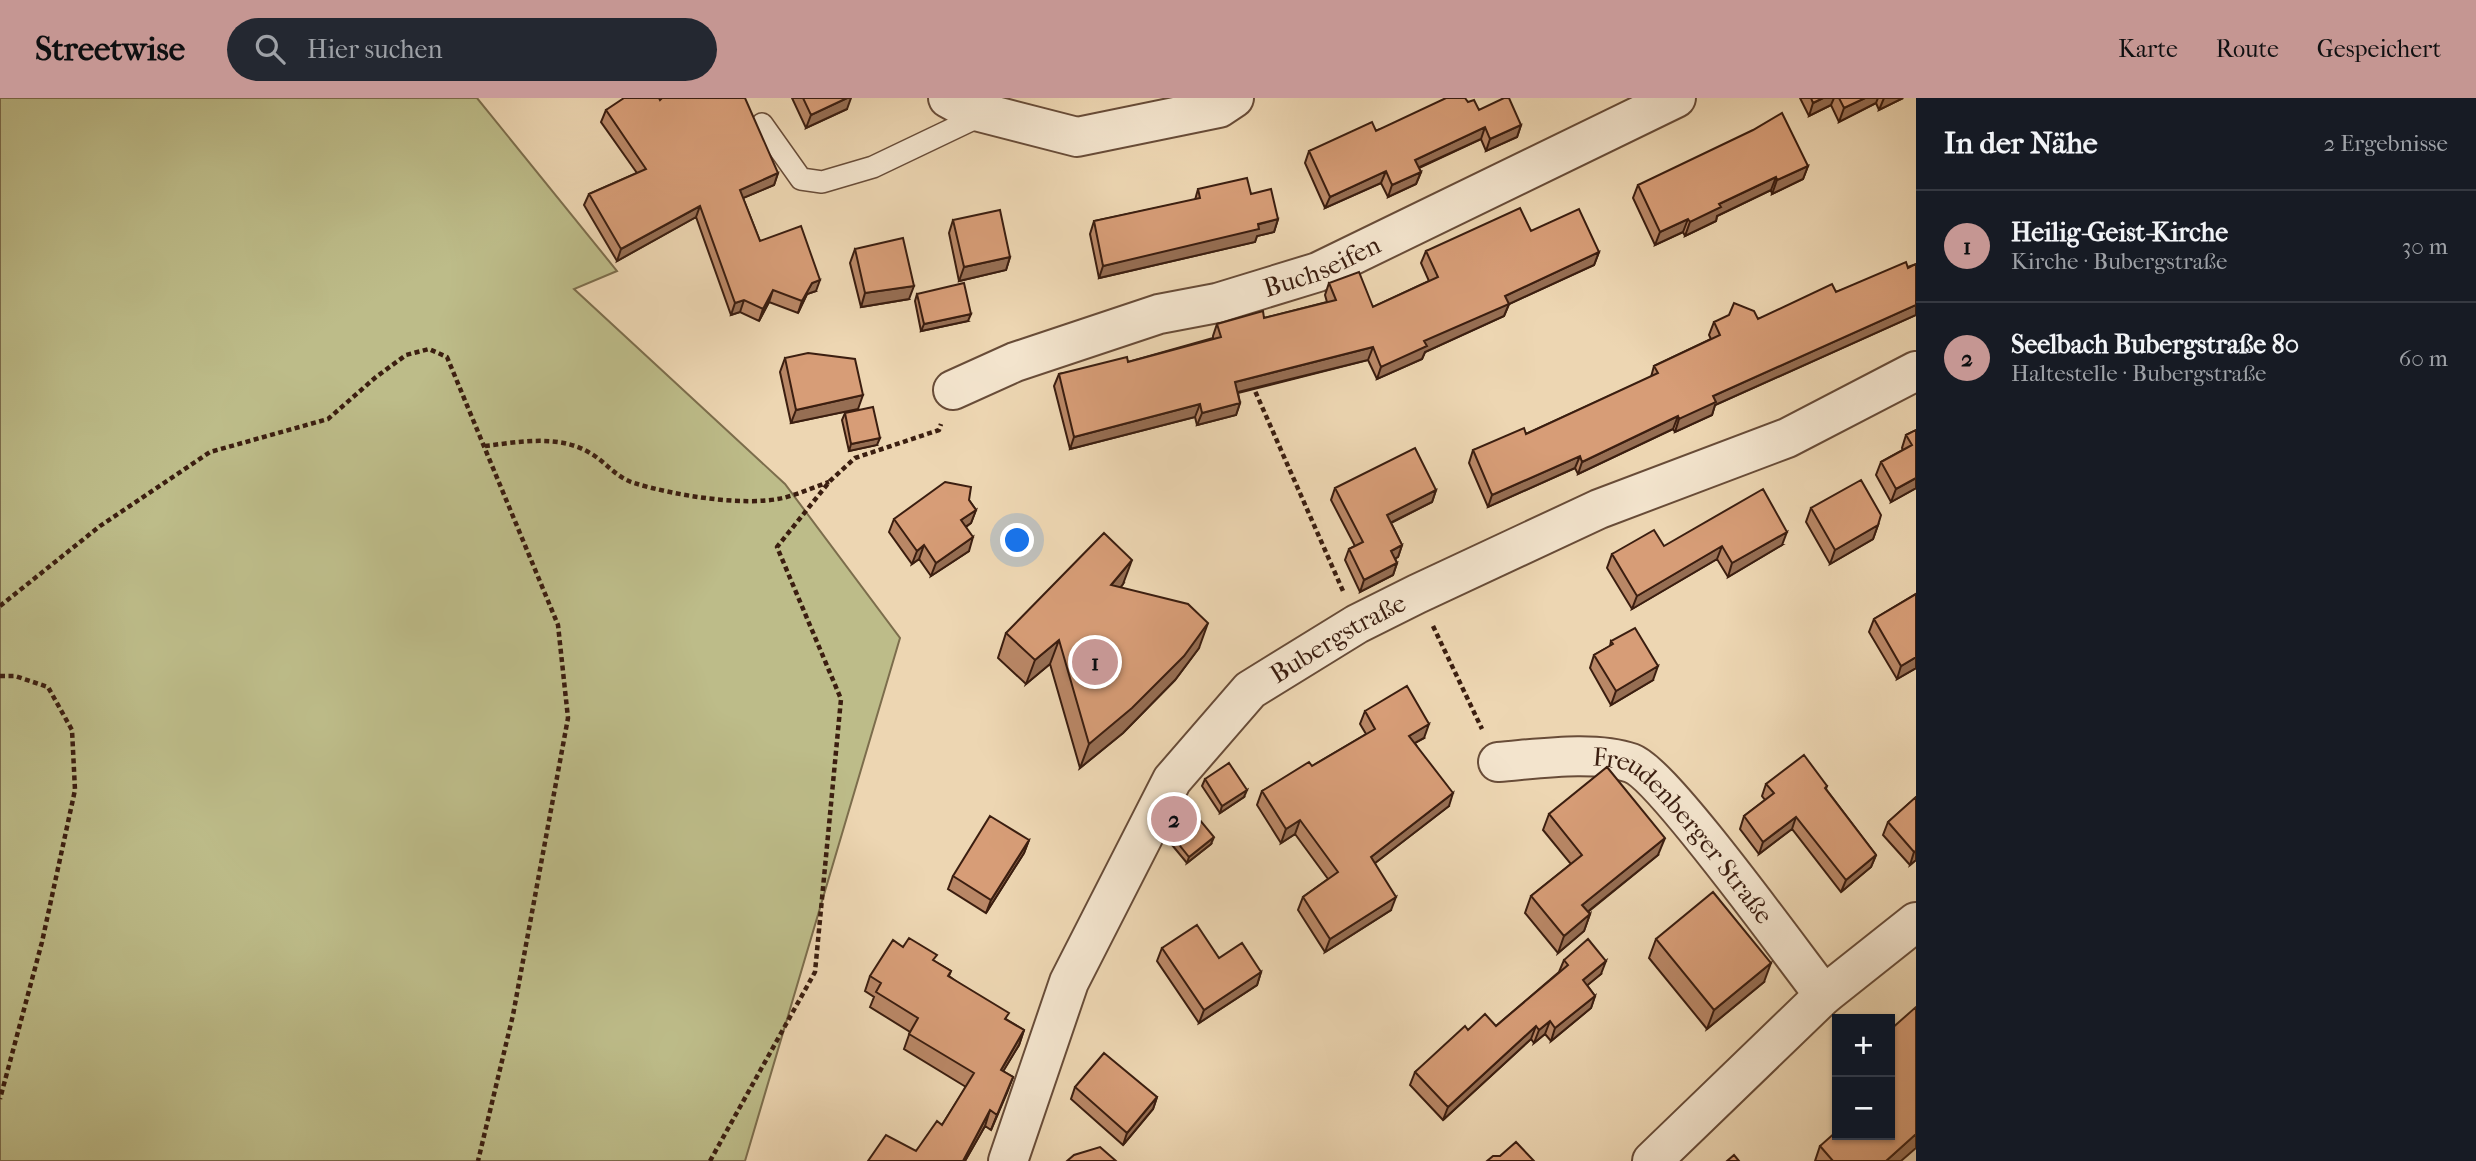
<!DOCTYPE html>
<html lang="de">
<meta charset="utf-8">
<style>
body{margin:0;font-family:"IM FELL French Canon",serif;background:#242831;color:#f1f3f6}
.controls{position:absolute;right:21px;bottom:21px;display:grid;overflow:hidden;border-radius:0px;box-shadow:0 2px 5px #0004}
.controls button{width:63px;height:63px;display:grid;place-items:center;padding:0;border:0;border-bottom:2px solid #363941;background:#171b24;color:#f1f3f6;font:35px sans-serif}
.you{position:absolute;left:1018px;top:443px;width:24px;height:24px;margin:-18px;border:5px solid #fff;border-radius:50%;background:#1a73e8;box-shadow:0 0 0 10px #1a73e833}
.badge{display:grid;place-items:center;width:46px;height:46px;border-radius:50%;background:#c59692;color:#111;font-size:23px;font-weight:700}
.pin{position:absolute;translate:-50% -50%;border:4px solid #fff;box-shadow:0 2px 7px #0006}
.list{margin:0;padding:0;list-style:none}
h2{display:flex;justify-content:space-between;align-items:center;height:91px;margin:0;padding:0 28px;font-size:30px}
h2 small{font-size:23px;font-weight:400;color:#9ea1a6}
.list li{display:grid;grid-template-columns:46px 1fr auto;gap:21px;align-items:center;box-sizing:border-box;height:112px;padding:0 28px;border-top:2px solid #363941}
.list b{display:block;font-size:26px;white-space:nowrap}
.list p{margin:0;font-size:23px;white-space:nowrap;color:#9ea1a6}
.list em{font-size:23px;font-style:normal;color:#9ea1a6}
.icon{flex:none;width:38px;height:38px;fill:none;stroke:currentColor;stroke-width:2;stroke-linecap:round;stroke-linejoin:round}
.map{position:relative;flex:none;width:1916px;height:1063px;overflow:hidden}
header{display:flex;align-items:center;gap:42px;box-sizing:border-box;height:98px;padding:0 35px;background:#c59692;color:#111}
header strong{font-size:33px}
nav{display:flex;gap:38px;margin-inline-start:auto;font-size:24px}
.search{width:490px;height:63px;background:#242831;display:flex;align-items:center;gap:18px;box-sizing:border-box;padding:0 24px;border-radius:38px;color:#9ea1a6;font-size:26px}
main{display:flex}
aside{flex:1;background:#171b24}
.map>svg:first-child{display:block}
.green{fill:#bdbc89;stroke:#7c6d4c;stroke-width:2}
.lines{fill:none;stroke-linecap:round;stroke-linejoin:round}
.lane-casing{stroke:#684c38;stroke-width:24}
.street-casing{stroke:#684c38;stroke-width:42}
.path{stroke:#3b1e10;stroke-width:4.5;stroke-dasharray:5 3.5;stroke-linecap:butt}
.lane{stroke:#f3e4cd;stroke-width:21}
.street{stroke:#f3e4cd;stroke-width:38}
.wall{fill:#b98766;stroke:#3b1e10;stroke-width:2}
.shaded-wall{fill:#966e53;stroke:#3b1e10;stroke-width:2}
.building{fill:#d79d77;stroke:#3b1e10;stroke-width:2}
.labels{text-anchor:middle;stroke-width:6;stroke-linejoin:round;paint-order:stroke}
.street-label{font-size:26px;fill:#3b1e10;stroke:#f3e4cd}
</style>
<header>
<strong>Streetwise</strong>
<div class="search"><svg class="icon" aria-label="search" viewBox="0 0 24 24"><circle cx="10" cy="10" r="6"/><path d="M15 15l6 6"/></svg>Hier suchen</div>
<nav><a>Karte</a><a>Route</a><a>Gespeichert</a></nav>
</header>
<main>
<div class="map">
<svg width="1916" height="1063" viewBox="0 0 1916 1063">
<rect width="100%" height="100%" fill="#edd6b2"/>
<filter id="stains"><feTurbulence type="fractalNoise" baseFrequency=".00286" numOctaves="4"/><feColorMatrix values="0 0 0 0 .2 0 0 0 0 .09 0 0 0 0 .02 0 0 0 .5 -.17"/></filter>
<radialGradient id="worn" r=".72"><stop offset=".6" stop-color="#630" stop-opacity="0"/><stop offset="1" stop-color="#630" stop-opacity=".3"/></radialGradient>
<path class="green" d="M 0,0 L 477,0 L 617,173 L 574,191 L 785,386 L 900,540 L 745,1063 L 0,1063 Z"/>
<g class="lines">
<g class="lane-casing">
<path id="lane" d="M 762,26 L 801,81 L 822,84 L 873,69 L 984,16"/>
</g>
<g class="street-casing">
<g id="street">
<path d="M 948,0 L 968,11 L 1077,39 L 1219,10 L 1234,0"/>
<path id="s1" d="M 953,292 L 1015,264 L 1159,216 L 1217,205 L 1318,174 L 1676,0"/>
<path id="s2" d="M 1498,664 C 1537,661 1594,652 1631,665 C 1663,676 1794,859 1824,897"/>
<path id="s3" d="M 1008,1063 L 1069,884 L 1172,682 L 1250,592 L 1357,526 L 1417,496 L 1599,411 L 1787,340 L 1916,273"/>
<path d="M 1652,1063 L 1824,897 L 1916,824"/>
</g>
</g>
<path class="path" d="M 1252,286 L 1343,493
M 485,348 C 519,344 559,336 590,355 C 606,364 615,379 634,385 C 673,397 743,409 783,400 C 799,396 814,389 829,384
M 0,508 L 100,428 L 210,354 L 328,321 L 376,279 L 406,257 L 429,251 L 447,259 L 558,527 L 568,620 L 513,917 L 478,1063
M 1433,528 L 1482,631
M 0,578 L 15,578 L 48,589 L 72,632 L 75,692 L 42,844 L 0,1001
M 710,1063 L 815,874 L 841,601 L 777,449 L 830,383 L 855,360 L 939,332 L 941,326"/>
<use href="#lane" class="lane"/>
<use href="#street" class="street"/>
</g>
<path class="wall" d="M 792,0 L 847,0 L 847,11 L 806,30 Z
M 1800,0 L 1903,0 L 1879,12 L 1876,5 L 1839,24 L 1831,7 L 1809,18 Z
M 660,2 L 778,75 L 774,87 L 743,100 L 760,143 L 816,193 L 807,196 L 798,215 L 769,204 L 759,223 L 740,214 L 731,217 L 696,119 L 617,163 L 584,107 L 589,96 L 637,75 L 601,24 L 606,12 Z
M 1468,4 L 1479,12 L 1521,27 L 1517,39 L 1486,53 L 1481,41 L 1419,70 L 1421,74 L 1416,86 L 1388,99 L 1381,85 L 1325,110 L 1305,65 L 1309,53 Z
M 1808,68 L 1803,81 L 1772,96 L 1771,92 L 1717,118 L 1716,123 L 1685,138 L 1683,134 L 1655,147 L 1633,100 L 1638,87 Z
M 1198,91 L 1251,96 L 1278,121 L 1274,134 L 1257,138 L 1255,144 L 1099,180 L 1090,136 L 1094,123 L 1195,102 Z
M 953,122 L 1010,159 L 1006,172 L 959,183 L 949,135 Z
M 1531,133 L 1599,154 L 1594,167 L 1509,206 L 1504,218 L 1425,254 L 1422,261 L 1377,281 L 1368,262 L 1238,295 L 1240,305 L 1236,317 L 1197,327 L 1195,319 L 1070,351 L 1054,288 L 1059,276 L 1128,264 L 1213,240 L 1213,238 L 1217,226 L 1264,220 L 1327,204 L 1325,197 L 1329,185 L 1373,209 L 1429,183 L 1421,165 L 1426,153 Z
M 855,151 L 909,201 L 861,209 L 850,165 Z
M 1916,166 L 1916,217 L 1715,307 L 1712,317 L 1675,334 L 1673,331 L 1578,376 L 1575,370 L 1488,409 L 1469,365 L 1473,352 L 1526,336 L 1651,279 L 1654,268 L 1711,241 L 1709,237 L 1714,224 L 1758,221 Z
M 917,196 L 968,223 L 921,233 L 915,203 Z
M 785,260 L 858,311 L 791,325 L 780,274 Z
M 845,315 L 877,347 L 849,353 L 842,322 Z
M 1916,332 L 1916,390 L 1891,404 L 1876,377 L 1881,364 L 1903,352 L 1902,350 L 1906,337 Z
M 1335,390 L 1436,392 L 1432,404 L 1391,425 L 1402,447 L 1398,459 L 1395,460 L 1397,465 L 1393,477 L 1360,494 L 1345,462 L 1349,451 L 1355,448 L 1331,402 Z
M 969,402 L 976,412 L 971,425 L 966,429 L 969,453 L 931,478 L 919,461 L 912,466 L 889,434 L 894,421 Z
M 1811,410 L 1878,427 L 1873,441 L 1830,466 L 1806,424 Z
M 1782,447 L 1728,479 L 1717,461 L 1632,511 L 1607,470 L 1612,456 L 1664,448 Z
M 1123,486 L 1121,489 L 1199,550 L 1175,582 L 1123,635 L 1080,670 L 1050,566 L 1026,586 L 998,560 L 1006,535 Z
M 1916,496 L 1916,570 L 1897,581 L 1869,534 L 1874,521 Z
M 1611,543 L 1653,582 L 1611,607 L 1590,570 L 1594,557 L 1610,548 Z
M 1365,613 L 1424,640 L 1415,645 L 1449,708 L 1375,765 L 1391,812 L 1325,854 L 1298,812 L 1303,799 L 1328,781 L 1295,736 L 1281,745 L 1257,707 L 1262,693 L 1312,668 L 1366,636 L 1360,626 Z
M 1205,681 L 1244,699 L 1220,715 L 1202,688 Z
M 1766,686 L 1827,688 L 1826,691 L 1876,757 L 1871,769 L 1841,794 L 1792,731 L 1759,756 L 1740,731 L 1744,718 L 1765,702 L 1762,698 Z
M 1916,699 L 1916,762 L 1910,767 L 1883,737 L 1888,724 Z
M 1549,716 L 1658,757 L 1588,814 L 1590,816 L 1584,833 L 1558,855 L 1525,815 L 1531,798 L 1571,766 L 1543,732 Z
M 1169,734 L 1211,746 L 1187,765 L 1167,741 Z
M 1029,742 L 1024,755 L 986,815 L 948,791 L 953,778 Z
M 1656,841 L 1764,884 L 1707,931 L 1649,860 Z
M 903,849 L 934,863 L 951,873 L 949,878 L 1006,921 L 1024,932 L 1019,947 L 1003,973 L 1013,979 L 991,1032 L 985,1028 L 965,1063 L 868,1063 L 916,1053 L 942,1027 L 966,989 L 904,951 L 910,934 L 870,909 L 874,899 L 865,893 L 870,878 Z
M 1162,850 L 1219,860 L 1261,874 L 1257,887 L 1199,925 L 1157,863 Z
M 1564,862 L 1601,876 L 1587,887 L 1595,898 L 1591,910 L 1551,943 L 1545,936 L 1534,945 L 1531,941 L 1443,1022 L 1410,987 L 1415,974 L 1468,932 L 1496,928 L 1559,874 Z
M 1075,989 L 1157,999 L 1153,1011 L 1123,1047 L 1071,1001 Z
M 1890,1037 L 1901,1063 L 1815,1063 L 1820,1048 Z"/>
<path class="shaded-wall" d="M 847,0 L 851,0 L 847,11 L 806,30 L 811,17 Z
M 1823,0 L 1834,0 L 1831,7 L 1809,18 L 1813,5 Z
M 1865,0 L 1878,0 L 1876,5 L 1839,24 L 1844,10 Z
M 1884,0 L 1903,0 L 1879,12 Z
M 1521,27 L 1517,39 L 1486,53 L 1490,41 Z
M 1485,29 L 1481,41 L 1411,73 L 1415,62 Z
M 1808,68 L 1803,81 L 1772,96 L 1777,82 Z
M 1386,73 L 1381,85 L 1325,110 L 1330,99 Z
M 1421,74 L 1416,86 L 1388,99 L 1392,87 Z
M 778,75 L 774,87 L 736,103 L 740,92 Z
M 1776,79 L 1771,92 L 1717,118 L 1716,123 L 1685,138 L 1690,124 L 1719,106 Z
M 700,108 L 696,119 L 617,163 L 621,151 Z
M 1278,121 L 1274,134 L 1257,138 L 1255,144 L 1099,180 L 1103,168 Z
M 1688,121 L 1683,134 L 1655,147 L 1660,134 Z
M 1599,154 L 1594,167 L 1509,206 L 1504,218 L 1425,254 L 1422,261 L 1377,281 L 1381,269 L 1424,243 L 1505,198 Z
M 1010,159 L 1006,172 L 959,183 L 964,169 Z
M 820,182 L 816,193 L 807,196 L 798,215 L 802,203 L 812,185 Z
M 914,188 L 909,201 L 861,209 L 865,195 Z
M 773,192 L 769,204 L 759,223 L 763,211 Z
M 744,202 L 740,214 L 731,217 L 735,205 Z
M 1916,207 L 1916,217 L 1715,307 L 1712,317 L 1675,334 L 1679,321 L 1713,298 Z
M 971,216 L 968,223 L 921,233 L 924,226 Z
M 1373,249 L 1368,262 L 1230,296 L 1235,284 Z
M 863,297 L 858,311 L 791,325 L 796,312 Z
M 1240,305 L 1236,317 L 1197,327 L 1202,315 Z
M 1200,306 L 1195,319 L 1070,351 L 1074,339 Z
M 1678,318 L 1673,331 L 1578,376 L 1582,364 Z
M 880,340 L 877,347 L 849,353 L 851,346 Z
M 1580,358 L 1575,370 L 1488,409 L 1492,397 Z
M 1916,380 L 1916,390 L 1891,404 L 1896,391 Z
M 1436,392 L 1432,404 L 1382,429 L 1387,417 Z
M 976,412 L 971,425 L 956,435 L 961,422 Z
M 1878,427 L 1873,441 L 1830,466 L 1835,452 Z
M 1787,434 L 1782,447 L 1728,479 L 1732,465 Z
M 973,439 L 969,453 L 931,478 L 936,465 Z
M 924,447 L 919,461 L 912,466 L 917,453 Z
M 1402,447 L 1398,459 L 1387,465 L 1391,453 Z
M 1722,448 L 1717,461 L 1632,511 L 1637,498 Z
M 1132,462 L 1123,486 L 1103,511 L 1111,487 Z
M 1397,465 L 1393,477 L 1360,494 L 1364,482 Z
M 1208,525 L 1199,550 L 1175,582 L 1123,635 L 1080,670 L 1089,646 Z
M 1059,542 L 1050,566 L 1026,586 L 1035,562 Z
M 1916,559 L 1916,570 L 1897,581 L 1901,568 Z
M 1658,568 L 1653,582 L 1611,607 L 1616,593 Z
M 1429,626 L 1424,640 L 1404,651 L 1409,638 Z
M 1247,692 L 1244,699 L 1220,715 L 1222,708 Z
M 1453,695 L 1449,708 L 1366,772 L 1371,759 Z
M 1796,719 L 1792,731 L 1759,756 L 1763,744 Z
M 1300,722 L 1295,736 L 1281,745 L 1286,731 Z
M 1214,739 L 1211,746 L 1187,765 L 1189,759 Z
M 1665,740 L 1658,757 L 1576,823 L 1582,807 Z
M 1029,742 L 1024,755 L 986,815 L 991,802 Z
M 1916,753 L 1916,762 L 1910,767 L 1914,754 Z
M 1876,757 L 1871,769 L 1841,794 L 1846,782 Z
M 1396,799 L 1391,812 L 1325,854 L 1330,841 Z
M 1590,816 L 1584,833 L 1558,855 L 1564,838 Z
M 1606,863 L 1601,876 L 1578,895 L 1583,882 Z
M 1771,865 L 1764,884 L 1707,931 L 1714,912 Z
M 1261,874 L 1257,887 L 1199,925 L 1204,912 Z
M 1595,898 L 1591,910 L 1551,943 L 1555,930 Z
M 1550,923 L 1545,936 L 1534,945 L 1539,932 Z
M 1536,928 L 1531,941 L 1443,1022 L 1448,1009 Z
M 1024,932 L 1019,947 L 995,987 L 1001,972 Z
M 1013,979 L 1007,995 L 991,1032 L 997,1017 Z
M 1157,999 L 1153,1011 L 1123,1047 L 1127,1035 Z
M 990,1012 L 985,1028 L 965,1063 L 963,1063 Z
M 1916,1036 L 1916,1050 L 1901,1063 L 1886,1063 Z"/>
<path class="building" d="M 624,0 L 659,0 L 660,2 L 662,0 L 745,0 L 778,75 L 740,92 L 760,143 L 801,128 L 820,182 L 812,185 L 802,203 L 773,192 L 763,211 L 744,202 L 735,205 L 700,108 L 621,151 L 589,96 L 646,71 L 606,12 Z
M 803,0 L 847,0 L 811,17 Z
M 1446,0 L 1465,0 L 1468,4 L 1474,2 L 1479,12 L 1504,0 L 1509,0 L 1521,27 L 1490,41 L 1485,29 L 1415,62 L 1421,74 L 1392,87 L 1386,73 L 1330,99 L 1309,53 L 1372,24 L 1376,33 Z
M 1811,0 L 1823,0 L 1813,5 Z
M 1839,0 L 1865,0 L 1844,10 Z
M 1782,15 L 1808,68 L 1777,82 L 1776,79 L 1719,106 L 1721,109 L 1690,124 L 1688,121 L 1660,134 L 1638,87 L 1753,32 Z
M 1247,80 L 1251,96 L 1271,91 L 1278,121 L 1258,126 L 1259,131 L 1103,168 L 1094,123 L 1200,100 L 1198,91 Z
M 1520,110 L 1531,133 L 1579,111 L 1599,154 L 1505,198 L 1509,206 L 1424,243 L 1427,248 L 1381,269 L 1373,249 L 1235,284 L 1240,305 L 1202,315 L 1200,306 L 1074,339 L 1059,276 L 1127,259 L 1128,264 L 1221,239 L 1217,226 L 1263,213 L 1264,220 L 1336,202 L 1329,185 L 1359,174 L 1373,209 L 1438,179 L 1426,153 Z
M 1000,112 L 1010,159 L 964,169 L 953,122 Z
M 903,140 L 914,188 L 865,195 L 855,151 Z
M 1906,164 L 1908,170 L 1916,166 L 1916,207 L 1713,298 L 1716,304 L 1679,321 L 1678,318 L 1582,364 L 1580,358 L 1492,397 L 1473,352 L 1524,330 L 1526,336 L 1658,275 L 1654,268 L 1720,237 L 1714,224 L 1729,217 L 1734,205 L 1754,213 L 1758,221 L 1832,186 L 1836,194 Z
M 964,185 L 971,216 L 924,226 L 917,196 Z
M 808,255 L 855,261 L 863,297 L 796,312 L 785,260 Z
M 873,309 L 880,340 L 851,346 L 845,315 Z
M 1916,332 L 1916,380 L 1896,391 L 1881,364 L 1912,347 L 1906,337 Z
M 1415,350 L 1436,392 L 1387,417 L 1402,447 L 1391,453 L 1397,465 L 1364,482 L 1349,451 L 1363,444 L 1335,390 Z
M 1861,382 L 1881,417 L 1878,427 L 1835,452 L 1811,410 Z
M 945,384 L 971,389 L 969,402 L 976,412 L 961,422 L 973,439 L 936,465 L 924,447 L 917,453 L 894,421 Z
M 1763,391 L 1787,434 L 1732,465 L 1722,448 L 1637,498 L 1612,456 L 1654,432 L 1664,448 Z
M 1104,435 L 1132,462 L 1111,487 L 1188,506 L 1208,525 L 1184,558 L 1132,610 L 1089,646 L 1059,542 L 1035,562 L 1006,535 Z
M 1916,496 L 1916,559 L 1901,568 L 1874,521 Z
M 1635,530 L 1658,568 L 1616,593 L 1594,557 L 1613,546 L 1611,543 Z
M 1407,588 L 1429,626 L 1409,638 L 1453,695 L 1371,759 L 1396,799 L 1330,841 L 1303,799 L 1338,774 L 1300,722 L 1286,731 L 1262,693 L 1309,664 L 1312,668 L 1375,631 L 1365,613 Z
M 1804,657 L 1827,688 L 1825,690 L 1876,757 L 1846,782 L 1796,719 L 1763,744 L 1744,718 L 1774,695 L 1766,686 Z
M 1229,665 L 1247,692 L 1222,708 L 1205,681 Z
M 1607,669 L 1665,740 L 1582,807 L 1590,816 L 1564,838 L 1531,798 L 1582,757 L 1549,716 Z
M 1916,699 L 1916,753 L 1914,754 L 1888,724 Z
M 1194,715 L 1214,739 L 1189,759 L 1169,734 Z
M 990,718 L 1029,742 L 991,802 L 953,778 Z
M 1713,794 L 1771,865 L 1714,912 L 1656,841 Z
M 1197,827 L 1219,860 L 1242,845 L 1261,874 L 1204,912 L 1162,850 Z
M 909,840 L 937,857 L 933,862 L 951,873 L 948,878 L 1009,915 L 1005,921 L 1024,932 L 1001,972 L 1013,979 L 997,1017 L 990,1012 L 963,1063 L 868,1063 L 886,1037 L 916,1053 L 937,1023 L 942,1027 L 974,975 L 909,936 L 918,920 L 876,894 L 881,885 L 870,878 L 893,842 L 903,849 Z
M 1588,841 L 1606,863 L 1583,882 L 1595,898 L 1555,930 L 1550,923 L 1539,932 L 1536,928 L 1448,1009 L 1415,974 L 1465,928 L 1468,932 L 1485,916 L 1496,928 L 1568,867 L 1564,862 Z
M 1916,909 L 1916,1036 L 1886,1063 L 1833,1063 L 1820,1048 L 1837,1033 L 1837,1037 L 1890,1037 L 1890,932 Z
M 1104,955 L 1157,999 L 1127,1035 L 1075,989 Z
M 1516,1044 L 1534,1063 L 1487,1063 L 1493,1058 L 1500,1058 Z
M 1100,1049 L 1116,1063 L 1067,1063 L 1074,1057 Z
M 1734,1057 L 1739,1063 L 1727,1063 Z"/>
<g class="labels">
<g class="street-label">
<text dy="9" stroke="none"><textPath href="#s1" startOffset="390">Buchseifen</textPath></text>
<text dy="9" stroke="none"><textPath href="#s3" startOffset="637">Bubergstraße</textPath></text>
<text dy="9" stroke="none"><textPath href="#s2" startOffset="219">Freudenberger Straße</textPath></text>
</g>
</g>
<rect width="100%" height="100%" filter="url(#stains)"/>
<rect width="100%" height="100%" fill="url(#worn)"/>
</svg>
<div class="controls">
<button>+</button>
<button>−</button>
</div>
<div class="you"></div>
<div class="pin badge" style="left:1095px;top:564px">1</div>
<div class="pin badge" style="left:1174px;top:721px">2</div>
</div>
<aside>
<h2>In der Nähe<small>2 Ergebnisse</small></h2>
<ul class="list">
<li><span class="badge">1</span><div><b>Heilig-Geist-Kirche</b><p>Kirche · Bubergstraße</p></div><em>30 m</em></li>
<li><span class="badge">2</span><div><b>Seelbach Bubergstraße 80</b><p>Haltestelle · Bubergstraße</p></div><em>60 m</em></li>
</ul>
</aside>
</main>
